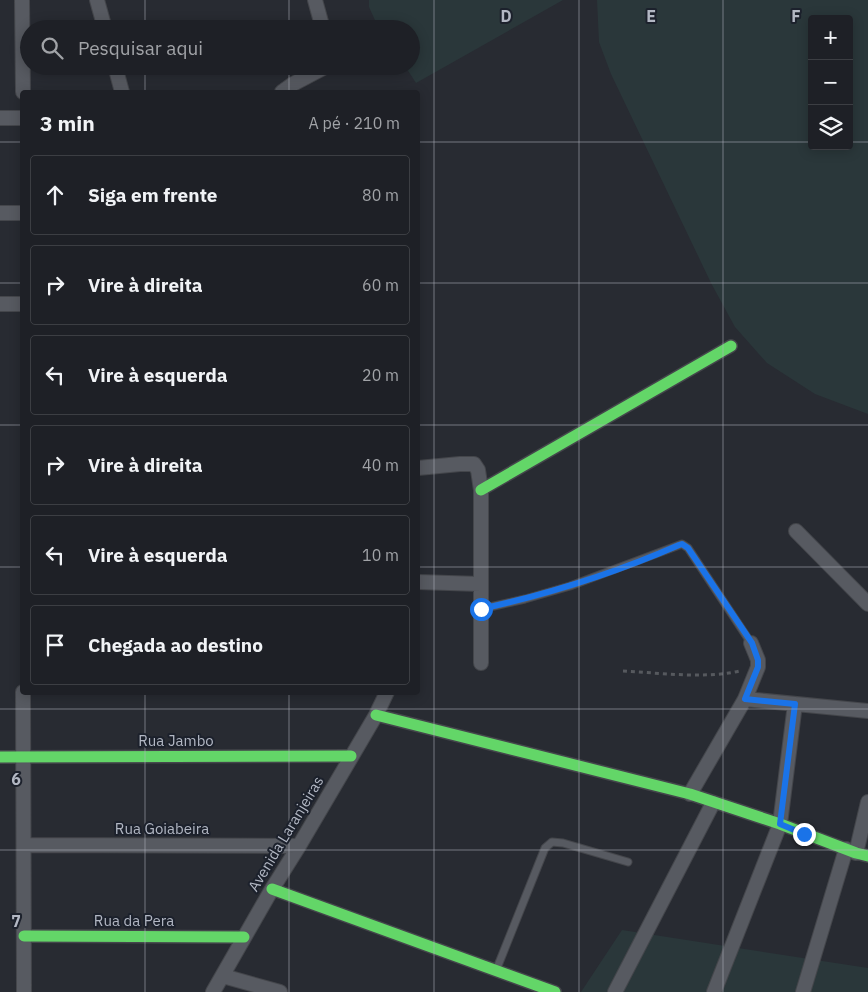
<!DOCTYPE html>
<html lang="pt">
<meta charset="utf-8">
<style>
body{margin:0;font-family:"IBM Plex Sans",sans-serif;background:#2b2d32;color:#f1f3f6}
.controls{position:absolute;right:15px;top:15px;display:grid;overflow:hidden;border-radius:5px;box-shadow:0 2px 12px #0003}
.controls button{width:45px;height:45px;display:grid;place-items:center;padding:0;border:0;border-bottom:1px solid #3c3e43;background:#1e2026;color:#f1f3f6;font:25px sans-serif}
.stop{position:absolute;width:15px;height:15px;margin:-11px;border:4px solid #1a73e8;border-radius:50%;background:#fff}
.stop.end{background:#1a73e8;border-color:#fff;box-shadow:0 1px 5px #0008}
.list{margin:0;padding:0;list-style:none}
h2{display:flex;justify-content:space-between;align-items:center;height:65px;margin:0;padding:0 20px;font-size:21px}
h2 small{font-size:16px;font-weight:400;color:#a1a3a7}
.list li{display:grid;grid-template-columns:32px 1fr auto;gap:15px;align-items:center;box-sizing:border-box;height:80px;margin:0 10px 10px;padding:0 10px;border:1px solid #3c3e43;border-radius:5px}
.list b{display:block;font-size:19px;white-space:nowrap}
.list em{font-size:16px;font-style:normal;color:#a1a3a7}
.icon{flex:none;width:28px;height:28px;fill:none;stroke:currentColor;stroke-width:2;stroke-linecap:round;stroke-linejoin:round}
.map{position:relative;flex:none;width:868px;height:992px;overflow:hidden}
.search{position:absolute;background:#1e2026;box-shadow:0 2px 12px #0003;left:20px;top:20px;width:400px;height:55px;display:flex;align-items:center;gap:12px;box-sizing:border-box;padding:0 18px;border-radius:28px;color:#a1a3a7;font-size:19px}
.panel{position:absolute;background:#1e2026;box-shadow:0 2px 12px #0003;left:20px;top:90px;width:400px;height:605px;border-radius:5px}
.map>svg:first-child{display:block}
.green{fill:#2a373a;fill-rule:evenodd}
.lines{fill:none;stroke-linecap:round;stroke-linejoin:round}
.lane-casing{stroke:#44464b;stroke-width:9}
.street-casing{stroke:#44464b;stroke-width:16}
.fast-casing{stroke:#44464b;stroke-width:14}
.path{stroke:#56595e;stroke-width:3;stroke-dasharray:4 4;stroke-linecap:butt}
.lane{stroke:#575a61;stroke-width:7}
.street{stroke:#575a61;stroke-width:14}
.fast{stroke:#63d668;stroke-width:11}
.route{stroke:#1a73e8;stroke-width:6}
.grid{fill:none;stroke:#b2b7c3;stroke-width:1;stroke-opacity:0.55}
.labels{text-anchor:middle;stroke-width:4;stroke-linejoin:round;paint-order:stroke}
.street-label{font-size:15px;fill:#b2b7c3;stroke:#1c212c}
.grid-label{font-size:16px;text-anchor:middle;font-weight:bold;fill:#b2b7c3;stroke:#1c212c;stroke-width:4;stroke-linejoin:round;paint-order:stroke}
</style>
<div class="map">
<svg width="868" height="992" viewBox="0 0 868 992">
<rect width="100%" height="100%" fill="#282b32"/>
<path class="green" d="M 369,0 L 563,0 L 416,83 L 405,66 L 411,66 L 411,29 L 379,29 L 369,7 Z
M 597,0 L 868,0 L 868,414 L 815,394 L 767,363 L 735,327 L 711,283 L 611,74 L 599,42 ZM 812,19 L 849,19 L 849,146 L 812,146 Z
M 622,930 L 868,968 L 868,992 L 581,992 Z"/>
<g class="lines">
<g class="lane-casing">
<path id="lane" d="M 481,609 L 525,599 L 570,586 L 682,544 L 688,548 L 751,643
M 497,968 L 545,848 L 552,842 L 563,843 L 628,862"/>
</g>
<g class="street-casing">
<path id="street" d="M 22,0 L 23,92
M 97,0 L 105,29
M 315,0 L 323,29
M 115,66 L 122,92
M 282,92 L 293,84 L 327,66
M 0,118 L 22,118
M 0,213 L 22,213
M 0,304 L 22,304
M 418,468 L 460,464 L 474,464 L 478,470 L 481,490 L 481,663
M 796,531 L 868,604
M 418,582 L 480,584
M 23,692 L 24,992
M 745,699 L 868,711
M 690,794 L 745,699 L 758,667 L 758,660 L 751,643
M 24,845 L 299,846
M 856,853 L 868,802
M 223,976 L 280,992
M 213,992 L 272,889 L 299,846 L 376,715 L 387,692
M 615,992 L 713,803
M 714,992 L 780,824 L 795,704
M 803,992 L 846,849"/>
</g>
<g class="fast-casing">
<path id="fast" d="M 481,490 L 731,346
M 376,715 L 690,794 L 780,824 L 856,853 L 868,856
M 0,757 L 351,756
M 272,889 L 555,992
M 24,936 L 244,937"/>
</g>
<path class="path" d="M 623,671 C 662,673 703,679 740,671"/>
<use href="#lane" class="lane"/>
<use href="#street" class="street"/>
<use href="#fast" class="fast"/>
</g>
<g class="lines">
<path class="route" d="M 481,609 C 549,594 615,573 679,545 L 682,544 L 688,548 L 752,643 L 758,660 L 758,667 L 745,699 L 795,704 L 780,824 L 804,834"/>
</g>
<path class="grid" d="M 145,0 L 145,29M 289,0 L 289,29M 434,0 L 434,992M 579,0 L 579,992M 723,0 L 723,992M 145,66 L 145,92M 289,66 L 289,92M 0,142 L 22,142M 418,142 L 812,142M 849,142 L 868,142M 0,283 L 22,283M 418,283 L 868,283M 0,425 L 22,425M 418,425 L 868,425M 0,567 L 22,567M 418,567 L 868,567M 145,692 L 145,992M 289,692 L 289,992M 0,709 L 868,709M 0,850 L 868,850"/>
<g class="labels">
<g class="street-label">
<text x="176" y="746">Rua Jambo</text>
<text x="162" y="834">Rua Goiabeira</text>
<text transform="translate(286 834) rotate(-59)" y="5">Avenida Laranjeiras</text>
<text x="134" y="926">Rua da Pera</text>
</g>
</g>
<g class="grid-label">
<text x="506" y="22">D</text>
<text x="651" y="22">E</text>
<text x="796" y="22">F</text>
<text x="16" y="785">6</text>
<text x="16" y="927">7</text>
</g>
</svg>
<div class="controls">
<button>+</button>
<button>−</button>
<button><svg class="icon" aria-label="layers" viewBox="0 0 24 24"><path d="M12 4l9 5-9 5-9-5zM3 14l9 5 9-5"/></svg></button>
</div>
<div class="stop" style="left:481px;top:609px"></div>
<div class="stop end" style="left:804px;top:834px"></div>
<div class="search"><svg class="icon" aria-label="search" viewBox="0 0 24 24"><circle cx="10" cy="10" r="6"/><path d="M15 15l6 6"/></svg>Pesquisar aqui</div>
<section class="panel">
<h2>3 min<small>A pé · 210 m</small></h2>
<ul class="list">
<li><svg class="icon" aria-label="ahead" viewBox="0 0 24 24"><path d="M12 20V5M6 11l6-6 6 6"/></svg><div><b>Siga em frente</b></div><em>80 m</em></li>
<li><svg class="icon" aria-label="right" viewBox="0 0 24 24"><path d="M7 20v-9h11M14 6l5 5-5 5"/></svg><div><b>Vire à direita</b></div><em>60 m</em></li>
<li><svg class="icon" aria-label="left" viewBox="0 0 24 24"><path d="M17 20v-9H6M10 6l-5 5 5 5"/></svg><div><b>Vire à esquerda</b></div><em>20 m</em></li>
<li><svg class="icon" aria-label="right" viewBox="0 0 24 24"><path d="M7 20v-9h11M14 6l5 5-5 5"/></svg><div><b>Vire à direita</b></div><em>40 m</em></li>
<li><svg class="icon" aria-label="left" viewBox="0 0 24 24"><path d="M17 20v-9H6M10 6l-5 5 5 5"/></svg><div><b>Vire à esquerda</b></div><em>10 m</em></li>
<li><svg class="icon" aria-label="arrive" viewBox="0 0 24 24"><path d="M6 21V4h12l-3 4 3 4H6"/></svg><div><b>Chegada ao destino</b></div></li>
</ul>
</section>
</div>
